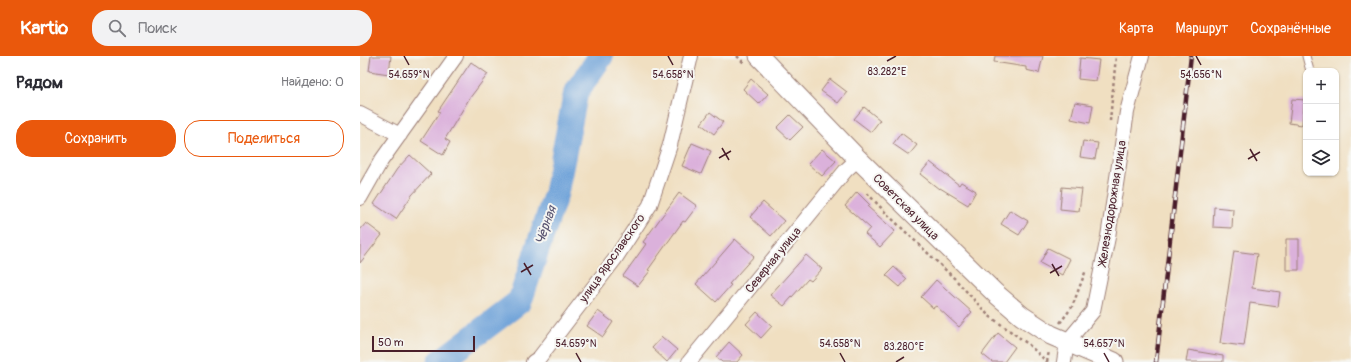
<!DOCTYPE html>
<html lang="ru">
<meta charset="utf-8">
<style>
body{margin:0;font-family:Pangolin,sans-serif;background:#f2f2f3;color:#2b2b33}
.controls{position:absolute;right:12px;top:12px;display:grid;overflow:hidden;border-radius:8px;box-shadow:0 1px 3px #0004}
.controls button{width:36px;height:36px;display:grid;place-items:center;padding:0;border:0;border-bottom:1px solid #e1e1e2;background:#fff;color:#2b2b33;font:20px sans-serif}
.scale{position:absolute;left:12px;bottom:10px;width:103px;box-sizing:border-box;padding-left:4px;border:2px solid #4a1f2b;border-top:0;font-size:11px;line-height:14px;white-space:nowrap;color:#4a1f2b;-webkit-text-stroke:3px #f6f6f2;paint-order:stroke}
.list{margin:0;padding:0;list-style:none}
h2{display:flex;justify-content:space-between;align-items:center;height:52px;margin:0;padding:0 16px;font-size:17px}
h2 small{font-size:13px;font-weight:400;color:#7c7c81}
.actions{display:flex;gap:8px;padding:12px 16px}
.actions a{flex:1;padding:9px 0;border:1px solid #ea580c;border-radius:16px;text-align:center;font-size:14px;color:#ea580c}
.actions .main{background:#ea580c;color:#fff}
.icon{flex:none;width:22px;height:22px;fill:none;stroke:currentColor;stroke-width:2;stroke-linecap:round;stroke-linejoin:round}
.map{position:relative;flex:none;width:991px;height:306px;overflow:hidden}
header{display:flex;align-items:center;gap:24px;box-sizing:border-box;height:56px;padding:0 20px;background:#ea580c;color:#fff}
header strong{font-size:19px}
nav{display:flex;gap:22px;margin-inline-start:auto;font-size:14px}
.search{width:280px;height:36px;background:#f2f2f3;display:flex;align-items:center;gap:10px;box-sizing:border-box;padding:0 14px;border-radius:16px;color:#7c7c81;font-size:15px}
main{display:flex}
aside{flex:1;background:#fff}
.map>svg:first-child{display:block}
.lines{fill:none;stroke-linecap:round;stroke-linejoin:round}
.river{stroke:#6ca0d8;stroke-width:25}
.building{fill:#dbb1db}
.service-casing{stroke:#9d7f76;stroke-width:9}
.minor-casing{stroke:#9d7f76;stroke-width:16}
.secondary-casing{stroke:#9d7f76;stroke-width:21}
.path{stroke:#9d7f76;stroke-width:2.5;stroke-dasharray:3 3;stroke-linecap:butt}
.service{stroke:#fff;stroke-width:7}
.minor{stroke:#fff;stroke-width:14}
.secondary{stroke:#fff;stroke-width:19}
.rail-casing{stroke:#4a1f2b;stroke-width:4.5}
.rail{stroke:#f6f6f2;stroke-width:3;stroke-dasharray:9;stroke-linecap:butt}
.ticks{fill:none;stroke:#4a1f2b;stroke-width:1.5}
.labels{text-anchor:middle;stroke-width:4;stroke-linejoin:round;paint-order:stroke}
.street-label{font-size:12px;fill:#4a1f2b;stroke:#f6f6f2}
.water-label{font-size:13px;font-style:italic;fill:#585370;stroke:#f6f6f2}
.ticks-label{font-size:10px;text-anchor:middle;fill:#4a1f2b;stroke:#f6f6f2;stroke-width:4;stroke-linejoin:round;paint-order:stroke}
</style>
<header>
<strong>Kartio</strong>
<div class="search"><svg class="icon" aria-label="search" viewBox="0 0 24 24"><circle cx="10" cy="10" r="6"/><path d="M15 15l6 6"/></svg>Поиск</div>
<nav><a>Карта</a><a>Маршрут</a><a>Сохранённые</a></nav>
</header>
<main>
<aside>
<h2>Рядом<small>Найдено: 0</small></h2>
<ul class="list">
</ul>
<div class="actions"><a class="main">Сохранить</a><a>Поделиться</a></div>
</aside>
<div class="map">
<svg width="991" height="306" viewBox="0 0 991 306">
<rect width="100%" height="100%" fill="#f6f6f2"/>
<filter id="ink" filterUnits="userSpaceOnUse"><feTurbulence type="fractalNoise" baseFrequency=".025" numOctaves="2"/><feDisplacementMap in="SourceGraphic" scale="8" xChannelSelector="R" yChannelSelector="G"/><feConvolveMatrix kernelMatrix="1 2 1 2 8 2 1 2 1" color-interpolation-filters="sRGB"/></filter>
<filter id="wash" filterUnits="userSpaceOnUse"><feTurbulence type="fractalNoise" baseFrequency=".012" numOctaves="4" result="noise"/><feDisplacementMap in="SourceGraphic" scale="16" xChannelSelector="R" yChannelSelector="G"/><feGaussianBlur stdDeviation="0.9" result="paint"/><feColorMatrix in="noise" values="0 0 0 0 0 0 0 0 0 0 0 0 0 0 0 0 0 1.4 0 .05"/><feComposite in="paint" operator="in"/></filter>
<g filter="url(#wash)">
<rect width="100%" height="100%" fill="#f0dfc1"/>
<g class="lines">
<path class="river" d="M 80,306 L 160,245 L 196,137 L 216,36 L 241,0"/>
</g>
<g id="blocks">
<path class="building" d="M 11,0 L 31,0 L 29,18 L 9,15 Z
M 635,0 L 683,0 L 679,17 L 666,14 L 666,11 L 634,6 Z
M 720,2 L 739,4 L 736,25 L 718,23 Z
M 111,6 L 128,18 L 109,43 L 85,83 L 90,86 L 83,99 L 61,85 L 80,56 L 78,55 Z
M 391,23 L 408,38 L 399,48 L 383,33 Z
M 470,23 L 487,36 L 478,47 L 461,35 Z
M 932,43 L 945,44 L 942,69 L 929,67 Z
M 715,46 L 733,49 L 730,67 L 711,63 Z
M 504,51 L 520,64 L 511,76 L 494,63 Z
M 350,56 L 363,66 L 354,78 L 341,68 Z
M 430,59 L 443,71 L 430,84 L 417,72 Z
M 541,77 L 557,89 L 549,99 L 533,88 Z
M 723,85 L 738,87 L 735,103 L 720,101 Z
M 332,87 L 351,95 L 341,118 L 322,110 Z
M 462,93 L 476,105 L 462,120 L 448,108 Z
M 50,99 L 71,118 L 52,139 L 36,163 L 14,148 L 37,113 Z
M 570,106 L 599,129 L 601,126 L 616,135 L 608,149 L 580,132 L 579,133 L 560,118 Z
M 702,131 L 722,133 L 719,155 L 700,153 Z
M 497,136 L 510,149 L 508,151 L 535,175 L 520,191 L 505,178 L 510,172 L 485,150 Z
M 319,137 L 337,150 L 325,166 L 323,165 L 288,214 L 290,215 L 278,230 L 263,220 L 286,188 L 283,186 Z
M 403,146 L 424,165 L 411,180 L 390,161 Z
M 854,151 L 873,153 L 872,172 L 853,171 Z
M 650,154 L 668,165 L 659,179 L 641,168 Z
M 6,167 L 22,179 L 0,207 L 0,174 Z
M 375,183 L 394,200 L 369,228 L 371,229 L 356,246 L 336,228 Z
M 926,183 L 939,183 L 939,214 L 926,214 Z
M 688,192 L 710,203 L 702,219 L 680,207 Z
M 874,195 L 897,198 L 892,232 L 920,236 L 918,251 L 890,247 L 884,290 L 860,287 Z
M 446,199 L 462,213 L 451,225 L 448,223 L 424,250 L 410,239 Z
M 534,211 L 547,223 L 540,231 L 526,219 Z
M 576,224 L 612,256 L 599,271 L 576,250 L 573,252 L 561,241 Z
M 238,255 L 253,266 L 243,281 L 227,270 Z
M 397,256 L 412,270 L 401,282 L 386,268 Z
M 638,277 L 655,291 L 644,306 L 632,306 L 622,298 Z
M 302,281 L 317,294 L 307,306 L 292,292 Z
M 369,286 L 383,299 L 377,306 L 362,306 L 356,301 Z
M 828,294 L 863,300 L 863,306 L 826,306 Z"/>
</g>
</g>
<g filter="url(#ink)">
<use href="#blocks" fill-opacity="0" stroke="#9d7f76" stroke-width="1"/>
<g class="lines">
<g class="service-casing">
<path id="service" d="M 946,0 L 950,15"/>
</g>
<g class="minor-casing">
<path id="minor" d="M 0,58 L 40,79
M 0,142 L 21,105 L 96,0
M 173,306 L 179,302 L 255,203 L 290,149 L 310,89 L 331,0
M 329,306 L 486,114 L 498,103
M 704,306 L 707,286 L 733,255 L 748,181 L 767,56 L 782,0"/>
</g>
<g class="secondary-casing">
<path id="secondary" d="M 399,0 L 498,103 L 635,237 L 662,260 L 691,279 L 754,306"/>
</g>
<path class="path" d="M 377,0 L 384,7
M 750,65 L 756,0
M 507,137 L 528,159 L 595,223 L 628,259 L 668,288 L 687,306
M 700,267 L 712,251 L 726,214
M 687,306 L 689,295"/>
<use href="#service" class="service"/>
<use href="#minor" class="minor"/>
<use href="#secondary" class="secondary"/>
<g class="rail-casing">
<path id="rail" d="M 796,306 L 831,0"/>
</g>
<use href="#rail" class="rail"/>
</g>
</g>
<path class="ticks" d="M 44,0 L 49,9M 308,0 L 313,9M 836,0 L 841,9M 527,5 L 536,0M 362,92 L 369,104M 890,93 L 897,105M 359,102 L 371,95M 888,103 L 900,96M 164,207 L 171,219M 692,208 L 699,220M 161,216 L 173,209M 690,217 L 702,210M 216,297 L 221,306M 480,297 L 485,306M 744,297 L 749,306M 536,306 L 544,301"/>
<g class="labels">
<g class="street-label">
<text transform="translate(752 147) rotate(-81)" y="4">Железнодорожная улица</text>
<text transform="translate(546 151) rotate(45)" y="4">Советская улица</text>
<text transform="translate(252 202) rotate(-55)" y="4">улица Ярославского</text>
<text transform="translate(413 204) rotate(-51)" y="4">Северная улица</text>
</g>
<g class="water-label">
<text transform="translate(185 169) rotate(-71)" y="5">Чёрная</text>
</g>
</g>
<g class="ticks-label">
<text x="527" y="19">83.282°E</text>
<text x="49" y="22">54.659°N</text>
<text x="313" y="22">54.658°N</text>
<text x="841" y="22">54.656°N</text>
<text x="216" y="291">54.659°N</text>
<text x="480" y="291">54.658°N</text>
<text x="744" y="291">54.657°N</text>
<text x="544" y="294">83.280°E</text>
</g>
</svg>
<div class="controls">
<button>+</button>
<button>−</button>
<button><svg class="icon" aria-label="layers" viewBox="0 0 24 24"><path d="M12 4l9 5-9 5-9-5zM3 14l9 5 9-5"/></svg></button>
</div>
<div class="scale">50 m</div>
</div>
</main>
